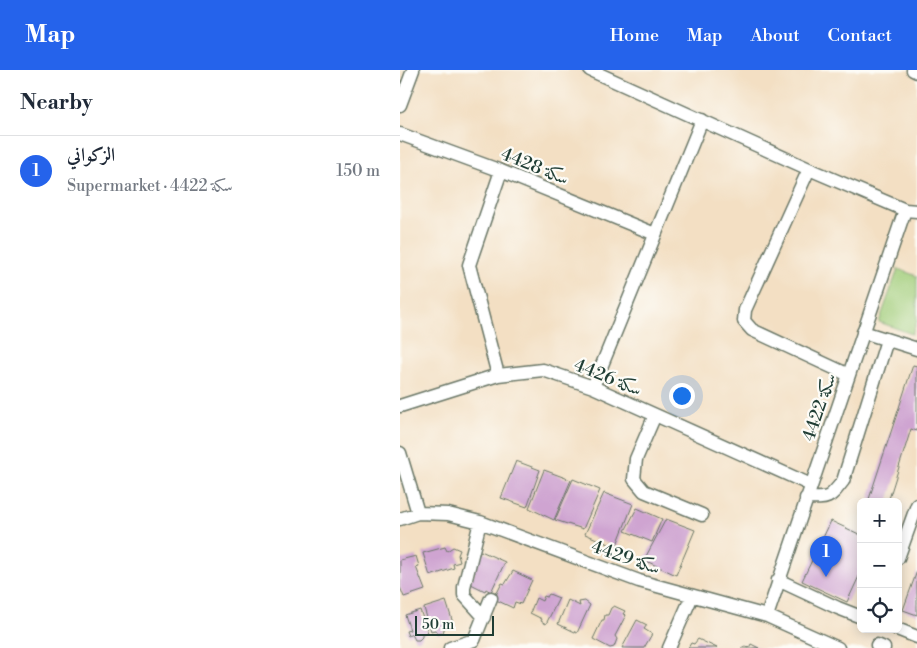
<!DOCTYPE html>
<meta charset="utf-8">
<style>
body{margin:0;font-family:"Libre Bodoni",Amiri,serif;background:#f2f2f3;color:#1f2937}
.controls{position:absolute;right:15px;bottom:15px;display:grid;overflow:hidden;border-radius:8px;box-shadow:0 2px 12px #0003}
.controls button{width:45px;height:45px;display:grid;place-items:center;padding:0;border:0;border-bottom:1px solid #e0e1e3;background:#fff;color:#1f2937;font:25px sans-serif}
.scale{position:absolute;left:15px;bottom:12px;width:79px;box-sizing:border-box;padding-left:5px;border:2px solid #1f3d34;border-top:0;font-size:14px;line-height:18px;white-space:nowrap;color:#1f3d34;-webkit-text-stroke:4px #fdfcf7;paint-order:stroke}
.you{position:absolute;left:281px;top:325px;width:18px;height:18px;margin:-12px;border:4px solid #fff;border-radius:50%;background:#1a73e8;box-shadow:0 0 0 8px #1a73e833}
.badge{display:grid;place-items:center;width:32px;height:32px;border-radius:50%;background:#2563eb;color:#fff;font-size:16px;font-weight:700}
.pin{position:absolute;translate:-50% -41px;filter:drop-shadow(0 1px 2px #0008)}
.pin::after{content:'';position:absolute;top:26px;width:18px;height:15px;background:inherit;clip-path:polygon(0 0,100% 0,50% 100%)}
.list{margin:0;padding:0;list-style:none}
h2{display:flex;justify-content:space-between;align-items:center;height:65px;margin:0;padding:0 20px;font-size:21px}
h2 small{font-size:16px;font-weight:400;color:#747a83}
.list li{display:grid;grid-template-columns:32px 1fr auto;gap:15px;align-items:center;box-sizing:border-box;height:70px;padding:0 20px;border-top:1px solid #e0e1e3}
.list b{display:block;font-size:19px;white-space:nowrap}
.list p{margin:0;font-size:16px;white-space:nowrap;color:#747a83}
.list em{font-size:16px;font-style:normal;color:#747a83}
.icon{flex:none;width:28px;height:28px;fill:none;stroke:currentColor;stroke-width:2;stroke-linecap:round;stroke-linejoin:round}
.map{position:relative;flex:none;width:517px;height:578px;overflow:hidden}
header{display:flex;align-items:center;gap:30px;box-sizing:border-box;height:70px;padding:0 25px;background:#2563eb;color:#fff}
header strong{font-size:24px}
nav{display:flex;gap:28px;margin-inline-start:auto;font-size:18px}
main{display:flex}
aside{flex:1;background:#fff}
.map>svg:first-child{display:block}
.green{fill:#a2cd7a;stroke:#608557}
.building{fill:#cfa4d1}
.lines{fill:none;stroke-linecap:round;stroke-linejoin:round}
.minor-casing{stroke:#697666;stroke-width:15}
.minor{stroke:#fff;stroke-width:12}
.labels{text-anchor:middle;stroke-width:4.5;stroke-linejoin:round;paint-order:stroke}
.street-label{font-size:18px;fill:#1f3d34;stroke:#fdfcf7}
</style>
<header>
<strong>Map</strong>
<nav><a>Home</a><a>Map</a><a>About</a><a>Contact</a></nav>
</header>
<main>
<aside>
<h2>Nearby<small></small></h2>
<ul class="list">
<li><span class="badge">1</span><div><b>الزكواني</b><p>Supermarket · سكة 4422</p></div><em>150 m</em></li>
</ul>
</aside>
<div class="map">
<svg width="517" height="578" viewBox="0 0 517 578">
<rect width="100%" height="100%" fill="#fdfcf7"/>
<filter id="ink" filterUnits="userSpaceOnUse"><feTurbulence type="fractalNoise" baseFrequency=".02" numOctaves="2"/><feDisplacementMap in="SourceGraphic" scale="10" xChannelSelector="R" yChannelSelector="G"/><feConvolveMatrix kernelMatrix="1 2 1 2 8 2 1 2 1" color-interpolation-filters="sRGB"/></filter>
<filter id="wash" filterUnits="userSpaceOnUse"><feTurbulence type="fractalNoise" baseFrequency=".0096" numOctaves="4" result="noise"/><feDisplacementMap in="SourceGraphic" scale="20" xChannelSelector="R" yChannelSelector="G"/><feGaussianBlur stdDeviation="1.12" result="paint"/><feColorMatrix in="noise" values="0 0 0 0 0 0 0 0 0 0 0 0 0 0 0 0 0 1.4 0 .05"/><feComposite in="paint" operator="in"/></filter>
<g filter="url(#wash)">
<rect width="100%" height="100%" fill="#f3dfc3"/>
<path class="green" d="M 498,199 L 517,206 L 517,251 L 512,264 L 479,252 Z"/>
<g id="blocks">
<path class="building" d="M 513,295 L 517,296 L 517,361 L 511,359 L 488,432 L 477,432 L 469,429 Z
M 116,391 L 140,400 L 127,437 L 101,428 Z
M 144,400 L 171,410 L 154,450 L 129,438 Z
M 173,409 L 200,420 L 183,459 L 155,450 Z
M 204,423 L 233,434 L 216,477 L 185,464 Z
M 237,438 L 262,449 L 252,472 L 225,461 Z
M 266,449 L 295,460 L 276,505 L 244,490 Z
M 431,451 L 461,465 L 461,502 L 447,532 L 402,511 Z
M 45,477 L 47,481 L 53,477 L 60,480 L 58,485 L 60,492 L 53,494 L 54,498 L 30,506 L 23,483 Z
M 81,481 L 105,492 L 91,522 L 86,519 L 85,521 L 69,513 L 75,502 L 72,500 L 76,493 L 75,492 Z
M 16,486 L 19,496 L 16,497 L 25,520 L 4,527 L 0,517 L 0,490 Z
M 113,501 L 132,510 L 121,534 L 115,532 L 113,538 L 94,529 L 102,513 L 105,514 Z
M 517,501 L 517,545 L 503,540 Z
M 149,524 L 159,528 L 146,554 L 141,551 L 142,549 L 130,543 L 136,528 L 142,531 L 144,526 L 147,527 Z
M 168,530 L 180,536 L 179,532 L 185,531 L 190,535 L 177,563 L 158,554 Z
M 46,531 L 53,553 L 45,556 L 43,563 L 38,564 L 35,560 L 31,561 L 24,538 Z
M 214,536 L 225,541 L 223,544 L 226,545 L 215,566 L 217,569 L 214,577 L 210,578 L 193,569 L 202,550 L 204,550 L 205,545 L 208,545 L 211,538 Z
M 20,540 L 28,563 L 22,564 L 22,567 L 19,570 L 15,570 L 12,564 L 8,566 L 6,561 L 10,560 L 5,545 Z
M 237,550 L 247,555 L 244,559 L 252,564 L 244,578 L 222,578 Z
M 298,569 L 317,578 L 288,578 L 291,573 L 294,574 Z
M 351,574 L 359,578 L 341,578 L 345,576 L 349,578 Z"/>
</g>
</g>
<g filter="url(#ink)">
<use href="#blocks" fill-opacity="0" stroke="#697666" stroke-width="1"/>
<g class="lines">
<g class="minor-casing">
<path id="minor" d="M 190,0 L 409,99 L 505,140 L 517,141
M 513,0 L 517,2
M 0,35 L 13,0
M 0,64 L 101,101 L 255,164
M 409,99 L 345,240 L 344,251 L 352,260 L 449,305
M 463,262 L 517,279
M 98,305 L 69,195 L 101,101
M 193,317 L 302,50
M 0,336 L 98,305 L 143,300 L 193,317 L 411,415
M 255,345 L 236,389 L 234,409 L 244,421 L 302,445
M 0,383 L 18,443
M 406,428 C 429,429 429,429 443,411 L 487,270
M 0,449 L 18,443 L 48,444 L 80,452 L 239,511 L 367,546 L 438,578
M 80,452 L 64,517 L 64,525 L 84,547
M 498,488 L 517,435
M 378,510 L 438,538 L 461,547
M 367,546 L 505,140
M 497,559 L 517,567
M 477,575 L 484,578
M 50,578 L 74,570 L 91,528
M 269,578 L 292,526"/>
</g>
<use href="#minor" class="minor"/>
</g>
</g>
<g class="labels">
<g class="street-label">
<text transform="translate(135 96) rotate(22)" y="6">سكة 4428</text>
<text transform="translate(208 307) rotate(22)" y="6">سكة 4426</text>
<text transform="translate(419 337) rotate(-71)" y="6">سكة 4422</text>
<text transform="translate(226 487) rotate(19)" y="6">سكة 4429</text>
</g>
</g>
</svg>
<div class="controls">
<button>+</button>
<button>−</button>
<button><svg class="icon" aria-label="locate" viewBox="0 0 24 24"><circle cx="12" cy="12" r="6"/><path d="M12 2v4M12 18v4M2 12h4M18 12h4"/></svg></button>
</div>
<div class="scale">50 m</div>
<div class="you"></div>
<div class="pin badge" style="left:426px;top:507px">1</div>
</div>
</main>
